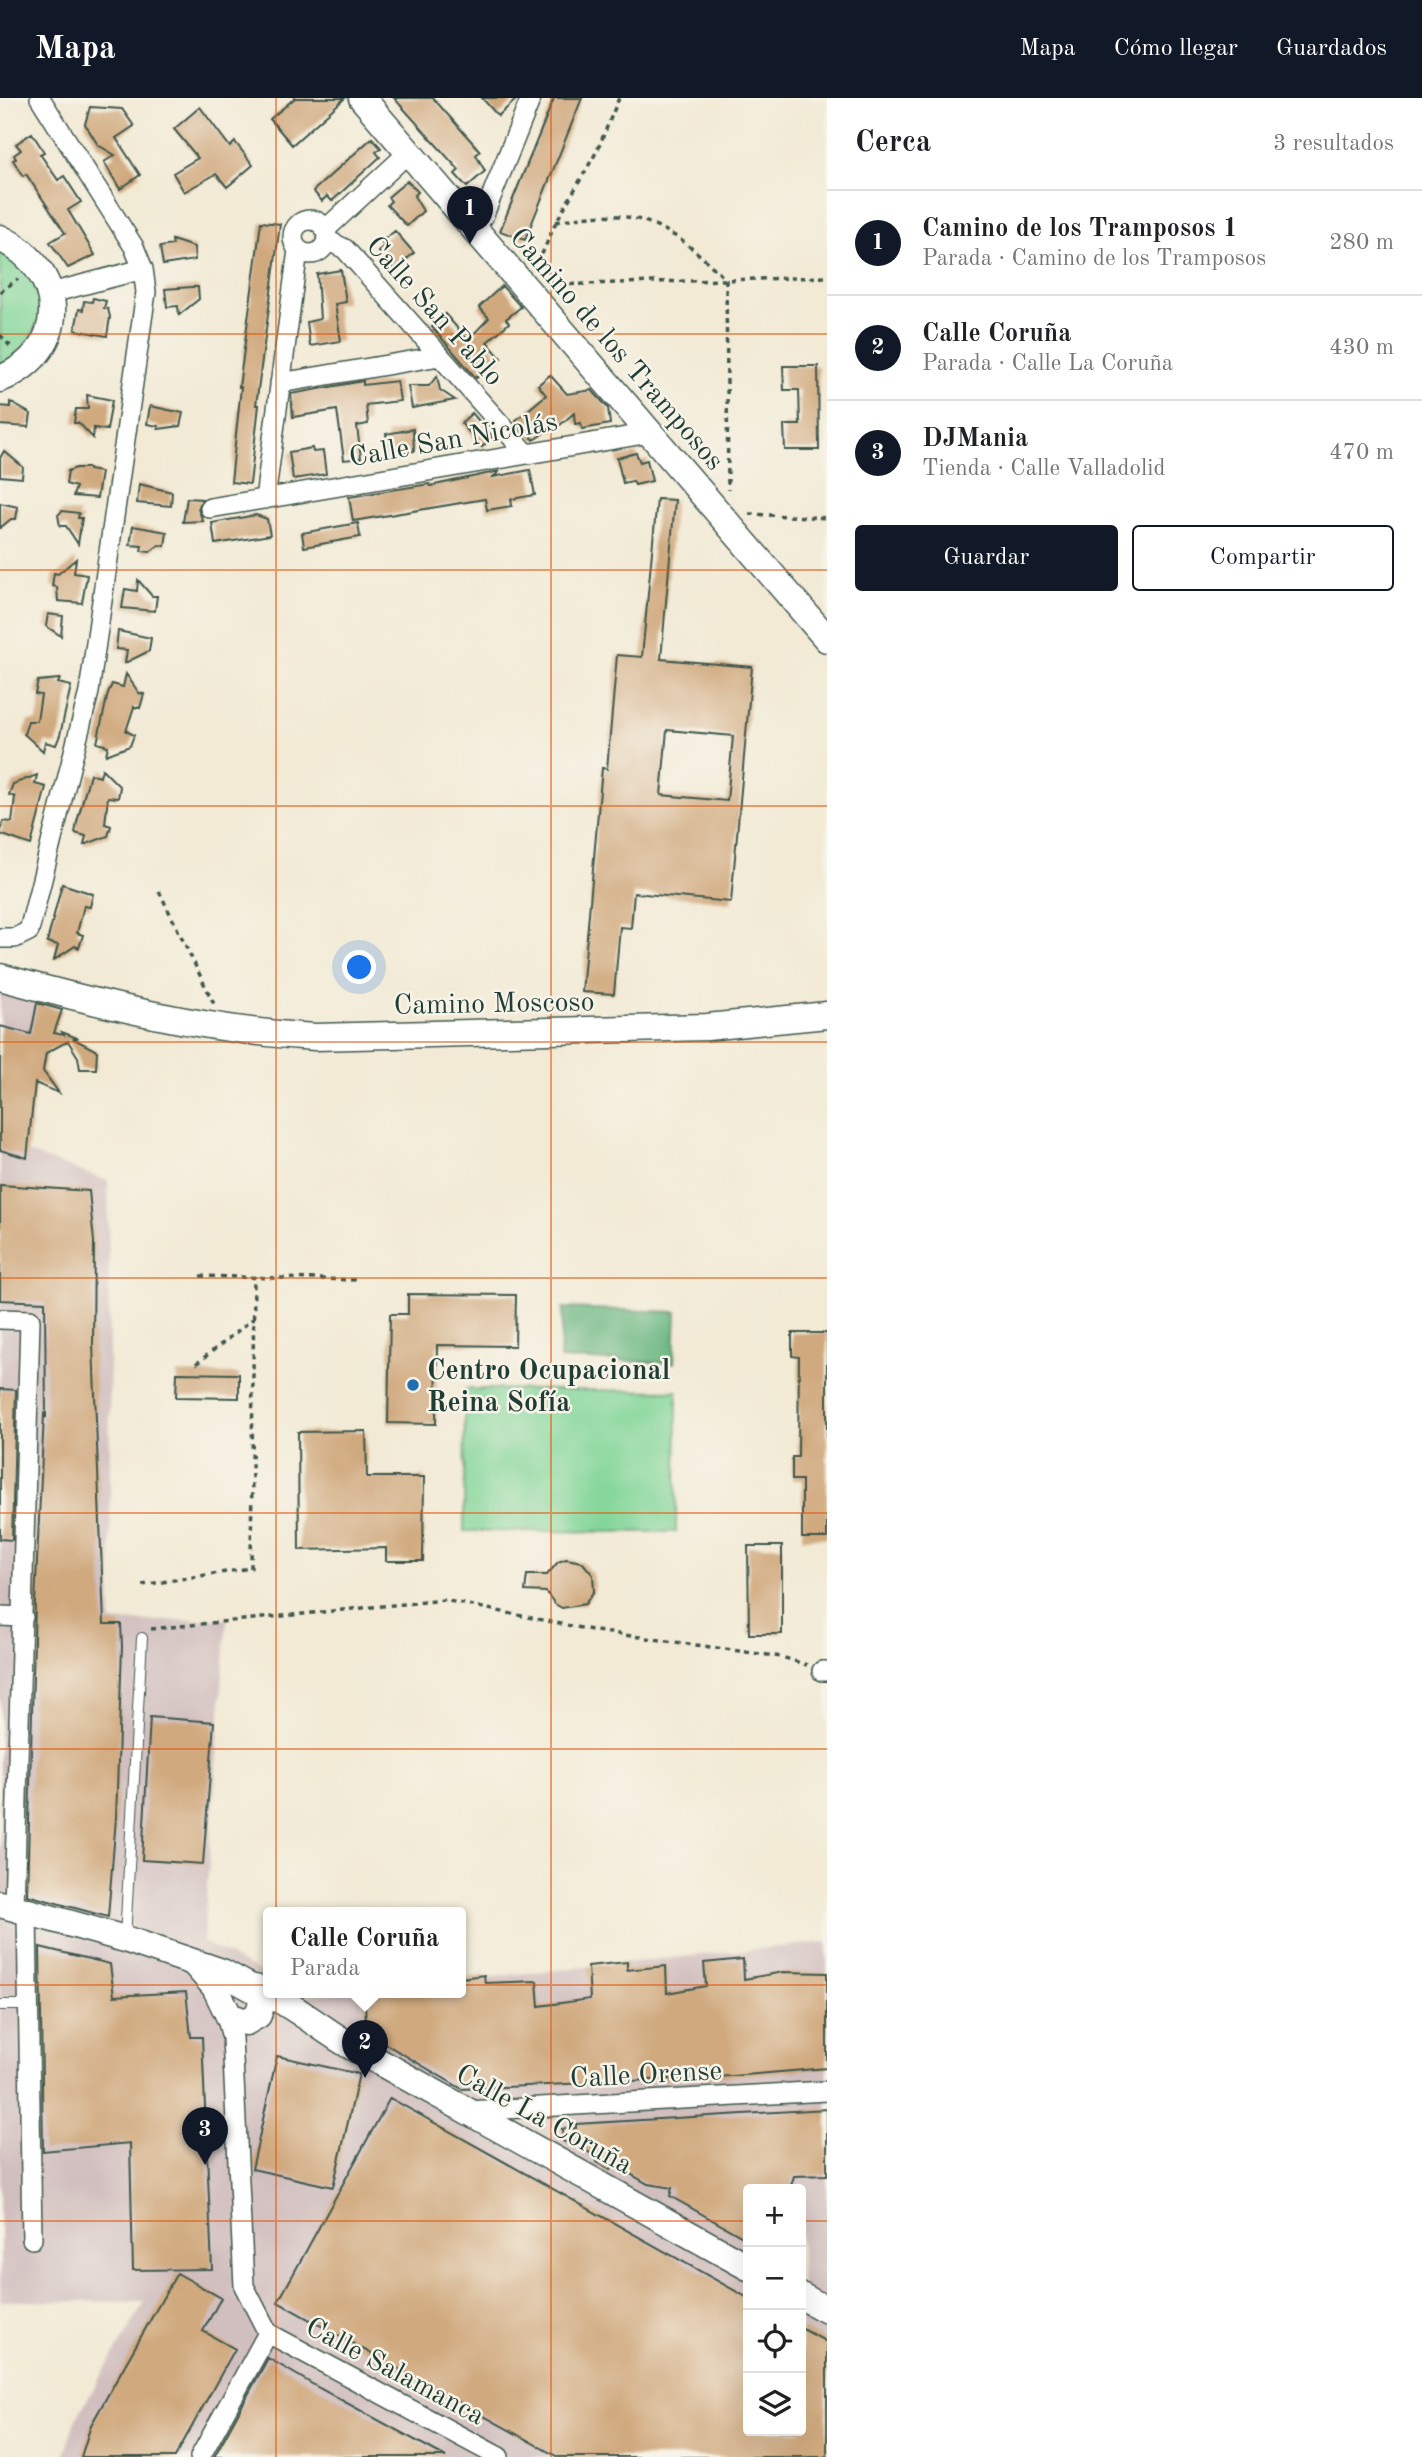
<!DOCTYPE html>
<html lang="es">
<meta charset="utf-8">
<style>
body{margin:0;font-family:"Old Standard TT",serif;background:#f6f6f6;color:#202124}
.controls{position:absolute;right:21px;bottom:21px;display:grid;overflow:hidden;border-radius:7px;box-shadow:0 7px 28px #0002}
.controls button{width:63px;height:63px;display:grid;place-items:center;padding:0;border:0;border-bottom:2px solid #e0e0e0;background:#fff;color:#202124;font:35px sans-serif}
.you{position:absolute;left:360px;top:870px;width:24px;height:24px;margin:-18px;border:5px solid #fff;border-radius:50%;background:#1a73e8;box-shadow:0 0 0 10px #1a73e833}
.badge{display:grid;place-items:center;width:46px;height:46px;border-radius:50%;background:#111827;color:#fff;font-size:23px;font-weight:700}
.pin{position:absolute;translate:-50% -58px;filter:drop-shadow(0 2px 4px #0008)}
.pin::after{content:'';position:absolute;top:37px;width:24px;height:21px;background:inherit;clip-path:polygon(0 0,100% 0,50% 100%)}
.popup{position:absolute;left:263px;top:1809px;width:203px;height:91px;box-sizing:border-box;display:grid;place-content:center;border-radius:7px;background:#fff;filter:drop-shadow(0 2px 5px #0005);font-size:23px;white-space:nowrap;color:#757577}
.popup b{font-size:26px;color:#202124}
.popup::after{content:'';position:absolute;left:50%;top:100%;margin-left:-14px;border:14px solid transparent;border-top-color:#fff}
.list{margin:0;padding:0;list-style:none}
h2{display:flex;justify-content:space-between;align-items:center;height:91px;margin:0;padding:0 28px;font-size:30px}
h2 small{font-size:23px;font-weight:400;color:#757577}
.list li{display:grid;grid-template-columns:46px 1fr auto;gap:21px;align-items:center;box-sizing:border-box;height:105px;padding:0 28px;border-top:2px solid #e0e0e0}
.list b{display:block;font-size:26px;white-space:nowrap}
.list p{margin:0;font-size:23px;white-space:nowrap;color:#757577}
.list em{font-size:23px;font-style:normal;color:#757577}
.actions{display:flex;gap:14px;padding:21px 28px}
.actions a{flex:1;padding:16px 0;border:2px solid #111827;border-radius:7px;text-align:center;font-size:24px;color:#111827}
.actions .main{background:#111827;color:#fff}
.icon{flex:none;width:38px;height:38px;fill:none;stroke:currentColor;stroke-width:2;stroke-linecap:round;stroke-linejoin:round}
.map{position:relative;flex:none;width:827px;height:2359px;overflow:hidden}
header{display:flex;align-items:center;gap:42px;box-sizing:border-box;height:98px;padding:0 35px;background:#111827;color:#fff}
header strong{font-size:33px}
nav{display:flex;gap:38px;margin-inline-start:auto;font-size:24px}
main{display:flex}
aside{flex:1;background:#fff}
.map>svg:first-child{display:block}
.industrial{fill:#d1bfbf;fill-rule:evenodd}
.green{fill:#80d598;stroke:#508966;stroke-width:2}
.forest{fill:#68b680;stroke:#447a5a;stroke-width:2}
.building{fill:#d0a97e;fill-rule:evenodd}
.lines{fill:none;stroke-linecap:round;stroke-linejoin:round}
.lane-casing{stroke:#3f574c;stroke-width:12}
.street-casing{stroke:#3f574c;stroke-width:22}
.secondary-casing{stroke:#3f574c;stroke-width:29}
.path{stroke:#3f574c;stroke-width:3.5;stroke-dasharray:5 5;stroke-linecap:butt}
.lane{stroke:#fff;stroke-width:10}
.street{stroke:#fff;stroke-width:19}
.secondary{stroke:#fff;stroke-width:26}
.grid{fill:none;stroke:#de580e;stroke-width:2;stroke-opacity:0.55}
.poi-dot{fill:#1f6fb2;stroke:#f7f3e8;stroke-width:2.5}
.labels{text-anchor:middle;stroke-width:5;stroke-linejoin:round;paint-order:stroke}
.street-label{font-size:28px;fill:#1f3d34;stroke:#f7f3e8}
.poi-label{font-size:28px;font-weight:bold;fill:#1f3d34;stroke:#f7f3e8;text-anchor:start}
</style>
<header>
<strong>Mapa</strong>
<nav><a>Mapa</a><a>Cómo llegar</a><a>Guardados</a></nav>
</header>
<main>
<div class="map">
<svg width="827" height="2359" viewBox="0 0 827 2359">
<rect width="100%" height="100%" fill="#f7f3e8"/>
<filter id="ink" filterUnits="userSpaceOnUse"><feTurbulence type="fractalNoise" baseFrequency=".0143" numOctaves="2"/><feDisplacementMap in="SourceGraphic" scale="14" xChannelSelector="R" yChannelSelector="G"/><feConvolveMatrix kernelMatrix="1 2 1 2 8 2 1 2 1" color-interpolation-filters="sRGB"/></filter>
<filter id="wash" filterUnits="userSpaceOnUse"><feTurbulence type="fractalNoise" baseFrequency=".00686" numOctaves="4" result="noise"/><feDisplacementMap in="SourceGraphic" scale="28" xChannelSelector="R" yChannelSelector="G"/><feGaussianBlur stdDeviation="1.57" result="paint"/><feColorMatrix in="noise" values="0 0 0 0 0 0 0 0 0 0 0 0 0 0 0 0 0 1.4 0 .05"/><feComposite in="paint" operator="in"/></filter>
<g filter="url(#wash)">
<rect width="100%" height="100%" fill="#f2ead5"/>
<path class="industrial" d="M 0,888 L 41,900 L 23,1053 L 108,1083 L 111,1524 L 227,1521 L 203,1844 L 269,1879 L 269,1894 L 298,1894 L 305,1898 L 342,1894 L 461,1894 L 461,1882 L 827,1844 L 827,2359 L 64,2359 L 75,2322 L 145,2204 L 0,2203 ZM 748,2091 L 801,2091 L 801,2333 L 748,2333 Z"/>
<path class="green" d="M 0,154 C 9,161 25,169 31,178 C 53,213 32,249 0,267 Z
M 465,1291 L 677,1293 L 676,1434 L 464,1433 Z"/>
<path class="forest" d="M 563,1210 L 676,1214 L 674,1265 L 560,1261 Z"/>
<g id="blocks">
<path class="building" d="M 295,0 L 345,0 L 292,47 L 270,21 Z
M 394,0 L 433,0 L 480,53 L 476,57 L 485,73 L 467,89 L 455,76 L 459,72 Z
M 482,0 L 518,0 L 498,18 Z
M 554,0 L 582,0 L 525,142 L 500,133 Z
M 90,9 L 122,11 L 134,28 L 116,40 L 140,77 L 120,91 L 104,64 L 115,57 L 98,47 L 85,26 Z
M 200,9 L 230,49 L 235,44 L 253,67 L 227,89 L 216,76 L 184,94 L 173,75 L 198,60 L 174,31 Z
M 32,35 L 44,54 L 40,56 L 58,82 L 64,78 L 81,104 L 68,112 L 95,157 L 68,170 L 50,144 L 65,135 L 26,76 L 23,78 L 13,62 L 16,61 L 14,57 L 21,52 L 16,46 Z
M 372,40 L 381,50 L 376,54 L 380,59 L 332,103 L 327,98 L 322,103 L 313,93 Z
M 407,83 L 418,94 L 414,98 L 423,113 L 407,128 L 387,107 L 391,103 L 388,99 Z
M 261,124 L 280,126 L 256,307 L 259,307 L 250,386 L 231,384 L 241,289 L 239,289 Z
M 395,133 L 414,155 L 394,172 L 378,153 L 384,148 L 381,144 Z
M 172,142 L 194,149 L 195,162 L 163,167 L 160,149 L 173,147 Z
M 341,172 L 346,204 L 335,206 L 341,243 L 310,248 L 307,224 L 320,221 L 317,176 Z
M 502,188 L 521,209 L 506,221 L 509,225 L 487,244 L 501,260 L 476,280 L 432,229 L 445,216 L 468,242 L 489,220 L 479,209 Z
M 192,189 L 198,189 L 199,201 L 179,217 L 178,208 L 167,209 L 165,191 Z
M 93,200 L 106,203 L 104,210 L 108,211 L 110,219 L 107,238 L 75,232 L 79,211 L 83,212 L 84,203 L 92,204 Z
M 783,268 L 818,268 L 819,352 L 785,352 L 784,327 L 800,327 L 799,292 L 784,292 Z
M 550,277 L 567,296 L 592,292 L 608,310 L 610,326 L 582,331 L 581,325 L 575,326 L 574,315 L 552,334 L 551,330 L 534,342 L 516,322 L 546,297 L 538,287 Z
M 437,278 L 440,292 L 455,302 L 412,310 L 408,288 L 429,288 Z
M 363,283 L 363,287 L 397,283 L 400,303 L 366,307 L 368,326 L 357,328 L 361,360 L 344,362 L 337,312 L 293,319 L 291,296 Z
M 87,297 L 112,302 L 107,332 L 94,330 L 93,340 L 79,325 L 74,325 L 76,311 L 88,311 Z
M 10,304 L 31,316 L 29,329 L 0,327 L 0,308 L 10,309 Z
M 150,308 L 183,315 L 180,328 L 158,331 L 158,328 L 147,326 Z
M 472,315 L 493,339 L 482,349 L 461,325 Z
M 413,331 L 414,353 L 389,358 L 386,336 Z
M 312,350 L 313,354 L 323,353 L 326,376 L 293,381 L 289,354 Z
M 4,353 L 23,369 L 22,380 L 0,378 L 0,360 Z
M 636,355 L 640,364 L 647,362 L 652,383 L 635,387 L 633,383 L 623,385 L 617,360 Z
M 76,370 L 89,370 L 89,372 L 101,374 L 97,400 L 73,398 L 76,389 L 66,386 L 68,373 Z
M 530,372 L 535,397 L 511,401 L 512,408 L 487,412 L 485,401 L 353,423 L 349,399 L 429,386 L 430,388 L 500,373 L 493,379 Z
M 139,386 L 172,394 L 171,408 L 137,405 Z
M 187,400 L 202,401 L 198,411 L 203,423 L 183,424 Z
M 657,401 L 675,402 L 661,561 L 752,569 L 731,804 L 634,795 L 631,830 L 620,829 L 614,896 L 582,894 L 602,670 L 607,671 L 617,557 L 642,559 ZM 667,632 L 733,638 L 727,703 L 661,697 Z
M 0,405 L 18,409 L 16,421 L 11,421 L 0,430 Z
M 62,413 L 79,415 L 78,420 L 82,420 L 78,446 L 66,428 L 60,428 L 58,417 Z
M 256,417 L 267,421 L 270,437 L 215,446 L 212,425 Z
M 358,425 L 360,439 L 304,449 L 302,435 Z
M 133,428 L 167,434 L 165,448 L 159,447 L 150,454 L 141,453 L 142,448 L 130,447 Z
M 76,461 L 74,475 L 87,477 L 82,505 L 58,503 L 57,489 L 52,488 L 54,475 L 58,476 Z
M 138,482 L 152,498 L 157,498 L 155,513 L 122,510 L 125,491 L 137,493 Z
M 48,516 L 63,518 L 61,538 L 46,528 Z
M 118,533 L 151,540 L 149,553 L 125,565 L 127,552 L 116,551 Z
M 126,576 L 139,595 L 144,596 L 140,610 L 134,609 L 126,633 L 134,637 L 130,648 L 106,657 L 108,648 L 97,645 L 108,595 L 112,586 L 123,589 Z
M 60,581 L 58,585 L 71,588 L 60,637 L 56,647 L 45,644 L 43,653 L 24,636 L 28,623 L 37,623 L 41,597 L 35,596 L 38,583 Z
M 102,671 L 120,689 L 118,700 L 108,699 L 105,726 L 111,728 L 108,738 L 84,747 L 86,738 L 75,735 L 77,724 L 90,676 L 100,679 Z
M 37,677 L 35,686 L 46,689 L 31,747 L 0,736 L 3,723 L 12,724 L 15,699 L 9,697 L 13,686 Z
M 62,786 L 93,796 L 90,809 L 84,808 L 77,835 L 83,837 L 79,850 L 75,848 L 54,862 L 58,847 L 47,844 Z
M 37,905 L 62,912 L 54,935 L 64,937 L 62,934 L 77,940 L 74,941 L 97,953 L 96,971 L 80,971 L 78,959 L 68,943 L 46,955 L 43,973 L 59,995 L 35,985 L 27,1060 L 0,1052 L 0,928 L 31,936 Z
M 0,1087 L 89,1093 L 94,1144 L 93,1246 L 104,1526 L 121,1526 L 122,1549 L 116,1720 L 108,1819 L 27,1797 L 35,1505 L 44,1316 L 46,1320 L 45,1204 L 0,1202 Z
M 408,1196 L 516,1197 L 515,1248 L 437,1247 L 436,1326 L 388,1325 L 390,1216 L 408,1216 Z
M 792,1235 L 827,1235 L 827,1440 L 802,1440 L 802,1382 L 792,1382 L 792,1359 L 798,1359 L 799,1259 L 792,1258 Z
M 177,1275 L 239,1276 L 239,1300 L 176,1299 Z
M 0,1291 L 16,1292 L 12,1442 L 0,1441 Z
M 366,1333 L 367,1379 L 424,1379 L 423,1463 L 386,1463 L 386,1450 L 299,1452 L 298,1334 Z
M 748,1448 L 782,1448 L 782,1536 L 749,1536 Z
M 566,1461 L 582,1464 L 593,1477 L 594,1493 L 585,1506 L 562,1510 L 555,1506 L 546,1494 L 525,1493 L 527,1477 L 547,1477 L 558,1464 Z
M 150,1619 L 214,1624 L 203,1766 L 142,1762 Z
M 40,1849 L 110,1866 L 114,1898 L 186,1894 L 191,1939 L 202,1939 L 212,2171 L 133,2172 L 130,2045 L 43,2053 Z
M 743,1861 L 744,1881 L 783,1874 L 827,1875 L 827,1970 L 732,1978 L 462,1991 L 367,1935 L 364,1894 L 461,1894 L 461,1880 L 484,1877 L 485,1885 L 537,1883 L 539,1908 L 590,1901 L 588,1868 L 627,1864 L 627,1872 L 666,1868 L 667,1895 L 706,1888 L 704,1865 Z
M 277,1958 L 359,1976 L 333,2089 L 252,2071 Z
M 390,2000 L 748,2200 L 748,2333 L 801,2333 L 801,2230 L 827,2244 L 827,2359 L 558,2359 L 278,2204 Z
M 827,2011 L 827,2077 L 794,2078 L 790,2091 L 748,2091 L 748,2142 L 670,2098 L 672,2090 L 648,2086 L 613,2066 L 610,2072 L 597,2064 L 600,2059 L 563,2043 L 562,2031 L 576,2030 L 576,2026 Z
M 177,2175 L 221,2200 L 203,2233 L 235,2251 L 175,2359 L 81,2359 L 91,2327 Z
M 268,2260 L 319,2290 L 446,2359 L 214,2359 Z"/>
</g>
</g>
<g filter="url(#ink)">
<use href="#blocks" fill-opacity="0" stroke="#3f574c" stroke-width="2"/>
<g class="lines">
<g class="lane-casing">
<path id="lane" d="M 125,1840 L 142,1540
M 0,1907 L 28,1907"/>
</g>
<g class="street-casing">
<path id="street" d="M293 139a17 17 0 1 1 34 0a17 17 0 1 1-34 0Z
M 473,129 L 483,119 L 531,0
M 326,131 L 409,54
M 327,142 L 345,151 L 527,356
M 51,195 L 143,171
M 280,285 L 440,258
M 265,401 L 298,152
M 210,410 L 650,335
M 0,840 L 15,840 L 29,833 L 89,594 L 146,194 L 143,171 L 134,149 L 40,0
M 0,1221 L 30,1222 L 14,1810
M 0,1518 L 23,1519
M 822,1573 L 827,1573
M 27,1814 L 32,2141
M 468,2013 L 827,1993
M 268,2235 L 499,2359
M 200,2359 L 268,2235 L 244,2188 L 232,1940 L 225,1913"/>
</g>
<g class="secondary-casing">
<path id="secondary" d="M 362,0 L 827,541
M 0,140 C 67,172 72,252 0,281
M 0,879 C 103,907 208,933 315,939 L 707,929 L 827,917
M 0,1806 L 125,1841 L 222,1874 L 259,1894 L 262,1904 L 258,1917 L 246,1924 L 229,1918 L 215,1889 L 194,1865
M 255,1890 C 289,1903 317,1928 349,1947 L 748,2169
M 801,2198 L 827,2212"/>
</g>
<path class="path" d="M 556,124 C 634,105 672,127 726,182 L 728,392
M 552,185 L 542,156 L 556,124 L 597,53 L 619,0
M 550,187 L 827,179
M 0,194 L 18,181
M 0,237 L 13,251
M 749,416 L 827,420
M 159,793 L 214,906
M 200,1178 L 357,1182
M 196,1266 L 254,1220
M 142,1487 L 251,1470 L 254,1178
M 151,1531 L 444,1502 L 596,1533 L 782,1559 L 807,1567"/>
<use href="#lane" class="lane"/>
<use href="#street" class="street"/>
<use href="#secondary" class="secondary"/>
</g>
</g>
<path class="grid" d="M 276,0 L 276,2359M 551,0 L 551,2359M 0,236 L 827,236M 0,472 L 827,472M 0,708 L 827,708M 0,944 L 827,944M 0,1180 L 827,1180M 0,1415 L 827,1415M 0,1651 L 827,1651M 0,1887 L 827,1887M 0,2123 L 748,2123M 801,2123 L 827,2123"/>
<circle class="poi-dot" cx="413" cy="1287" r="7"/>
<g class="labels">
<g class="street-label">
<text transform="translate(436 212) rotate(48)" y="10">Calle San Pablo</text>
<text transform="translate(618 250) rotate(49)" y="10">Camino de los Tramposos</text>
<text transform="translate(453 340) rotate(-10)" y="10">Calle San Nicolás</text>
<text transform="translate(494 904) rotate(-1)" y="10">Camino Moscoso</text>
<text transform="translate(646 1975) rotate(-3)" y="10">Calle Orense</text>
<text transform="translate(545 2020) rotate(29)" y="10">Calle La Coruña</text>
<text transform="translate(396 2272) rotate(28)" y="10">Calle Salamanca</text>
</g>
<g class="poi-label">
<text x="427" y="1281">Centro Ocupacional<tspan x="427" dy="32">Reina Sofía</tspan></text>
</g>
</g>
</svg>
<div class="controls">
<button>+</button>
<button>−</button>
<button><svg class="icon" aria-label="locate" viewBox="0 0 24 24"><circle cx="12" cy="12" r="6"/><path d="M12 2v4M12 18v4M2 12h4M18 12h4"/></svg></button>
<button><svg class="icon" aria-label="layers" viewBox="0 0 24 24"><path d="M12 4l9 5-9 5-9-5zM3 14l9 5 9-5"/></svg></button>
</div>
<div class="you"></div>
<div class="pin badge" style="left:470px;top:146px">1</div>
<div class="pin badge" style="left:365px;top:1980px">2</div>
<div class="popup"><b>Calle Coruña</b>Parada</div>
<div class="pin badge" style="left:205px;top:2067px">3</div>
</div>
<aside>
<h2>Cerca<small>3 resultados</small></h2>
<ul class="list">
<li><span class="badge">1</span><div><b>Camino de los Tramposos 1</b><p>Parada · Camino de los Tramposos</p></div><em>280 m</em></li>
<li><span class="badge">2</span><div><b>Calle Coruña</b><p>Parada · Calle La Coruña</p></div><em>430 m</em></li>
<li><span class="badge">3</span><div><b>DJMania</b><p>Tienda · Calle Valladolid</p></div><em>470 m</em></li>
</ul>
<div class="actions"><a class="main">Guardar</a><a>Compartir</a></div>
</aside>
</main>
